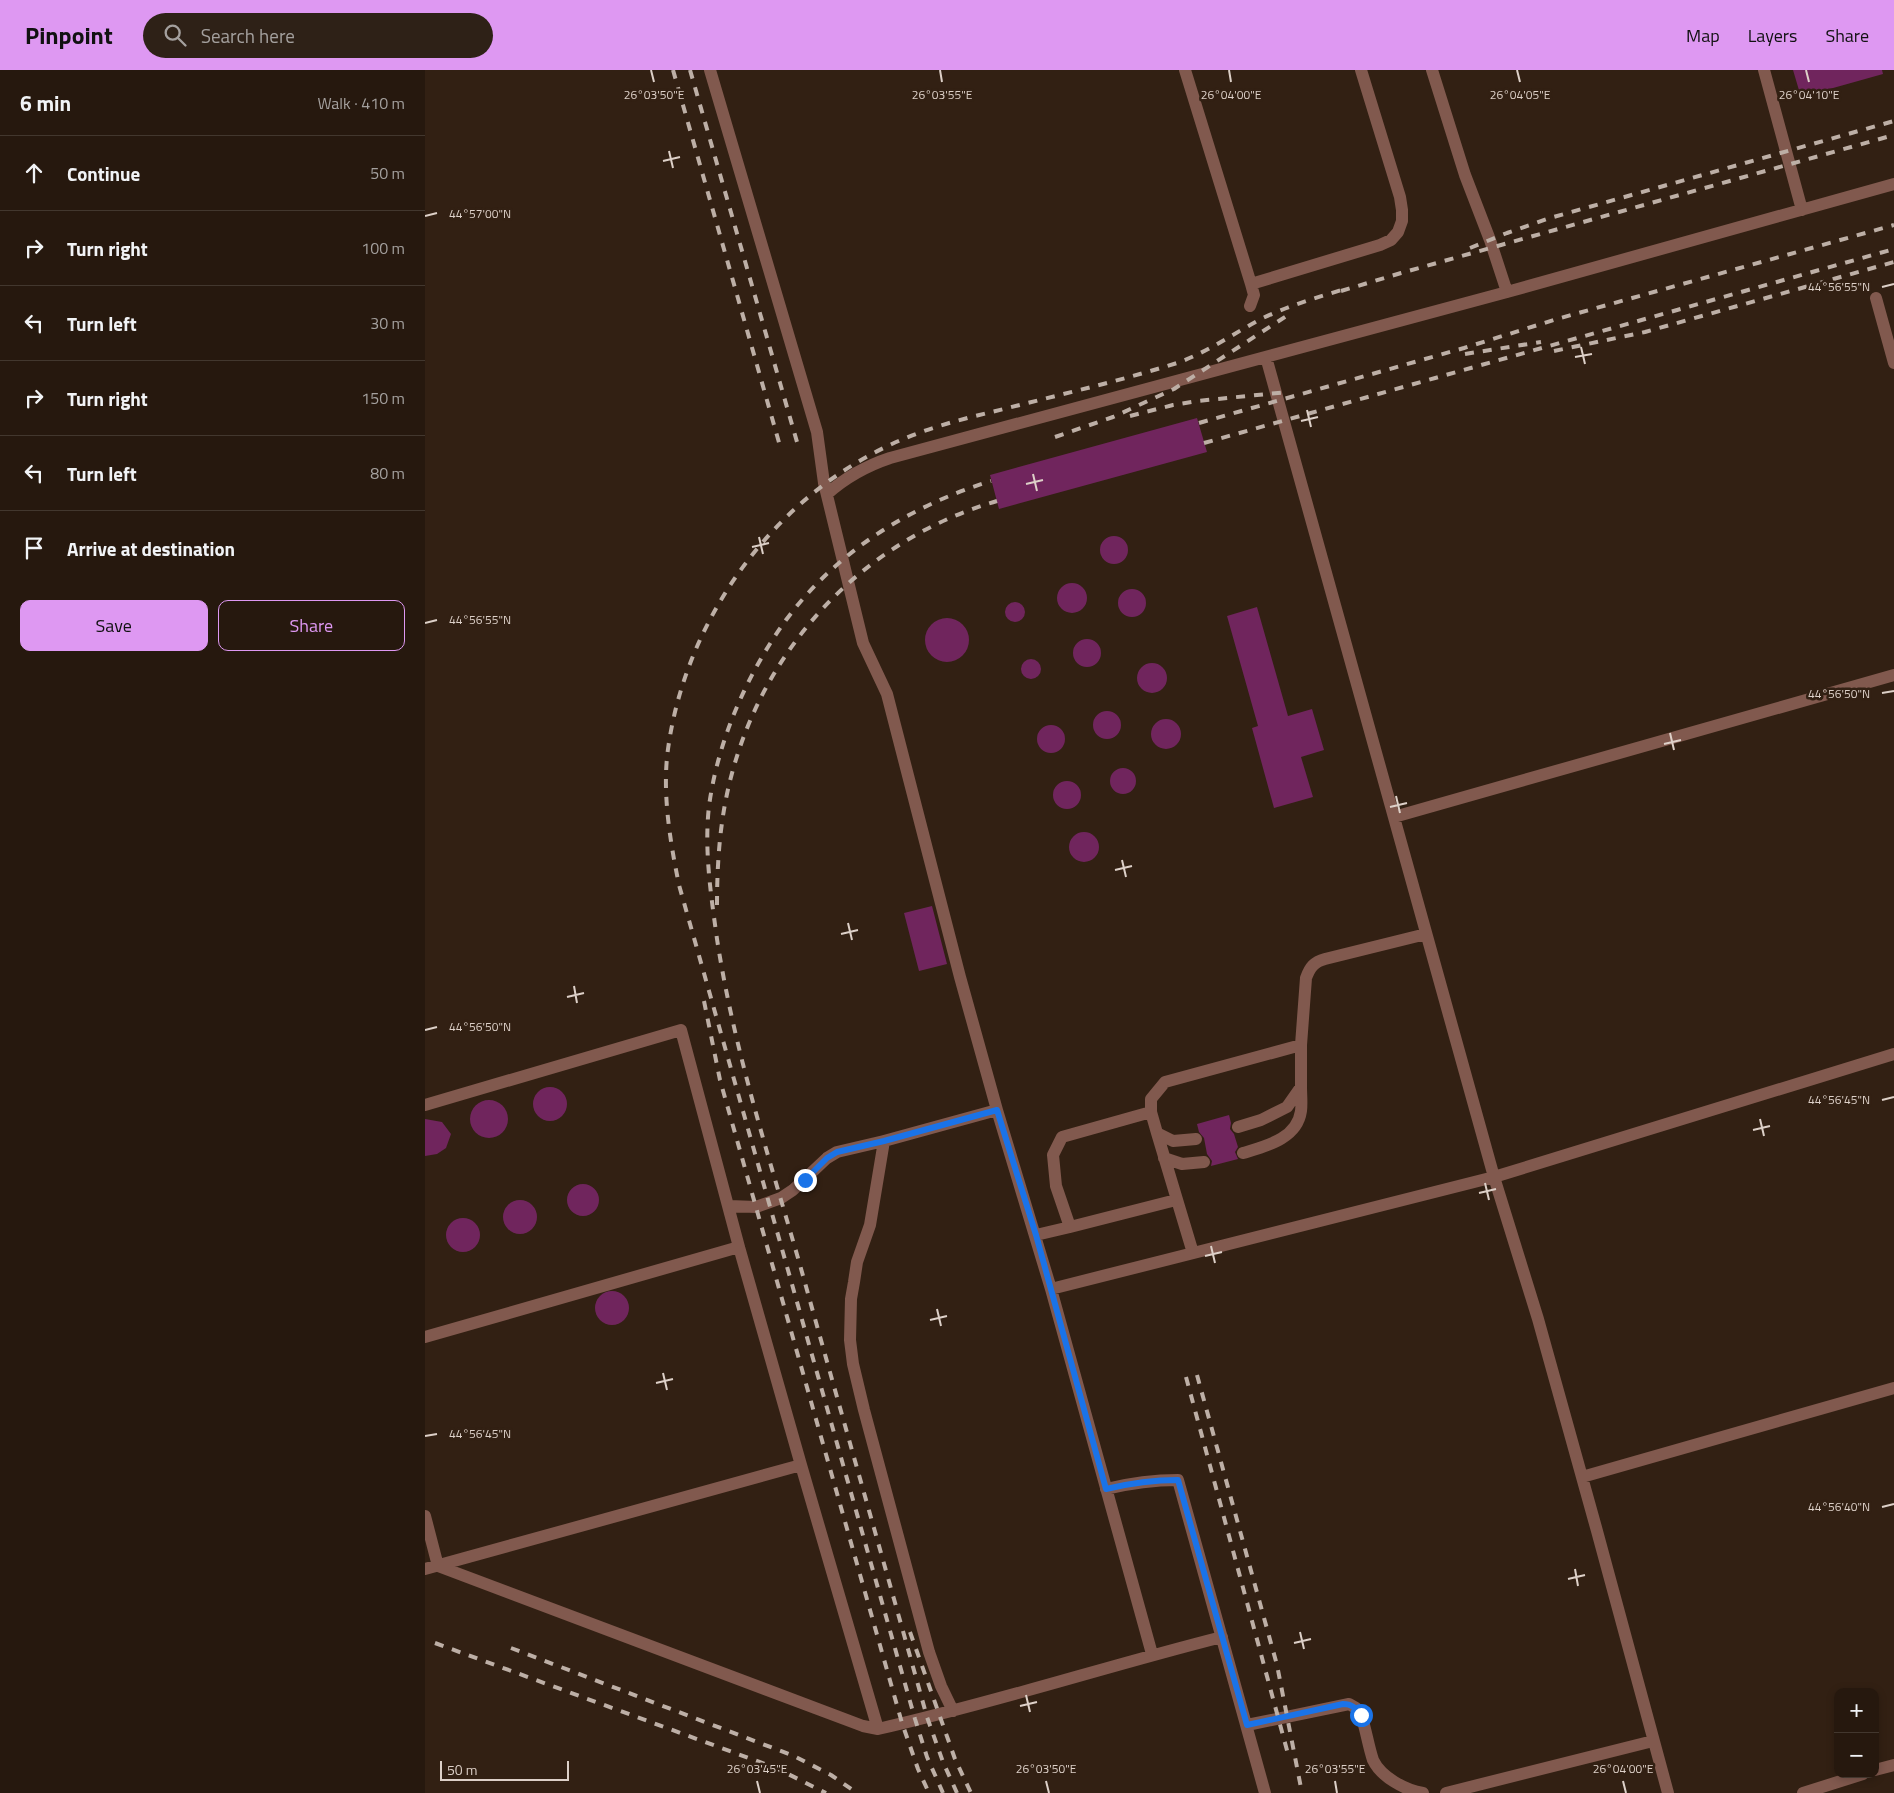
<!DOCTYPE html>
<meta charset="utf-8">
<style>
body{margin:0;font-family:"Titillium Web",sans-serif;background:#2e2117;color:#f1f3f6}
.controls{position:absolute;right:15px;bottom:15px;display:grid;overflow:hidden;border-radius:10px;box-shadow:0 2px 8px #0003}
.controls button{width:45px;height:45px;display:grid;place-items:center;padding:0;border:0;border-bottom:1px solid #42372e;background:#26180e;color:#f1f3f6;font:25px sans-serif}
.scale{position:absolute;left:15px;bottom:12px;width:129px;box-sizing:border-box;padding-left:5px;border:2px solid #ddd0c8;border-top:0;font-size:14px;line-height:18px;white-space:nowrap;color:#ddd0c8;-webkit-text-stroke:4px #322013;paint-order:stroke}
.stop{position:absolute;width:15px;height:15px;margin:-11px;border:4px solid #1a73e8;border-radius:50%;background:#fff}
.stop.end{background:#1a73e8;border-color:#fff;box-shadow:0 1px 5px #0008}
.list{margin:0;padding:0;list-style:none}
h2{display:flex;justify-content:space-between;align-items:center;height:65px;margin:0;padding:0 20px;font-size:21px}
h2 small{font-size:16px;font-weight:400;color:#a4a09e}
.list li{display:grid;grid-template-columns:32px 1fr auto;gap:15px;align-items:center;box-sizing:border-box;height:75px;padding:0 20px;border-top:1px solid #42372e}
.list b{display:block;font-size:19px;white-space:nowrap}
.list em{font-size:16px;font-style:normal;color:#a4a09e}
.actions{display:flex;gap:10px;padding:15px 20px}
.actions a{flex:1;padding:11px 0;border:1px solid #de98f2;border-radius:10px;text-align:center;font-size:18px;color:#de98f2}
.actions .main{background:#de98f2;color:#111}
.icon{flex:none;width:28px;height:28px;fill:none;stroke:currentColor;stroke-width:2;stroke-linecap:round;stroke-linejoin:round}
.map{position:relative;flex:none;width:1469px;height:1723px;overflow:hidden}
header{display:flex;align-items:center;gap:30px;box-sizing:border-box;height:70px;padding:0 25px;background:#de98f2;color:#111}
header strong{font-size:24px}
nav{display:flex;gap:28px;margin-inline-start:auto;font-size:18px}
.search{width:350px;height:45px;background:#2e2117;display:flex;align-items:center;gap:12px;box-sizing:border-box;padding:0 18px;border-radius:28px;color:#a4a09e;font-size:19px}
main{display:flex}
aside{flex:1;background:#26180e}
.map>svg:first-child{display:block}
.building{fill:#70255d}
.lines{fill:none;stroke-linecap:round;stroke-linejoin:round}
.minor{stroke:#81594e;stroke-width:12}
.rail{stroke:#bdafa6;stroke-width:4;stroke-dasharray:9 9;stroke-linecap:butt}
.route{stroke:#1a73e8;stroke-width:6}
.ticks{fill:none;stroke:#ddd0c8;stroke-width:2}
.ticks-label{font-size:12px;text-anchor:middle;fill:#ddd0c8;stroke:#322013;stroke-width:5;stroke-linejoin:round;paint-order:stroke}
</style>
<header>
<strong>Pinpoint</strong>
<div class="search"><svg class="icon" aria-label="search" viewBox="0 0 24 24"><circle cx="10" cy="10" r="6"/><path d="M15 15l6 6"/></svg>Search here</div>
<nav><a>Map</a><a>Layers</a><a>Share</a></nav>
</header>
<main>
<aside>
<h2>6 min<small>Walk · 410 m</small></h2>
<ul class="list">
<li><svg class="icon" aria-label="ahead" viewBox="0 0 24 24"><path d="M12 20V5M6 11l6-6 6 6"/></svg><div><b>Continue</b></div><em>50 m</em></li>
<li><svg class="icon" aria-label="right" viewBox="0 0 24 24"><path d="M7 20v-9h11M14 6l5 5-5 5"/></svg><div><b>Turn right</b></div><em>100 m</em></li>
<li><svg class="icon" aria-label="left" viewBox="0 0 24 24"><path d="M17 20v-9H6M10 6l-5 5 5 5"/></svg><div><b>Turn left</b></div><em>30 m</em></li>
<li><svg class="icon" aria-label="right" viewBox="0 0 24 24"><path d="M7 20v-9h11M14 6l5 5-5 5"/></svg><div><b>Turn right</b></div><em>150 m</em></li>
<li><svg class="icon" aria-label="left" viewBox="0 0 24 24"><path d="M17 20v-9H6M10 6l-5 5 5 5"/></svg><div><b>Turn left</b></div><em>80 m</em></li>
<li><svg class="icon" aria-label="arrive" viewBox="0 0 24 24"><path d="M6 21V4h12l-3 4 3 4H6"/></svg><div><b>Arrive at destination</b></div></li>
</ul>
<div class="actions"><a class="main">Save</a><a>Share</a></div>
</aside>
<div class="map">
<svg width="1469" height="1723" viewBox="0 0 1469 1723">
<rect width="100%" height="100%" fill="#322013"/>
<path class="building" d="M 1368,0 L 1457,0 L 1458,4 L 1376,27 Z
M 772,348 L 782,382 L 574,439 L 565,405 Z
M675 480a14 14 0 1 1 28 0a14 14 0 1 1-28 0Z
M632 528a15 15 0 1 1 30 0a15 15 0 1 1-30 0Z
M693 533a14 14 0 1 1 28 0a14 14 0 1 1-28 0Z
M580 542a10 10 0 1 1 20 0a10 10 0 1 1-20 0Z
M 832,537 L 863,646 L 887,639 L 899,680 L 876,687 L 888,727 L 849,738 L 827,658 L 833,656 L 802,546 Z
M500 570a22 22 0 1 1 44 0a22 22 0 1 1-44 0Z
M648 583a14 14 0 1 1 28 0a14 14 0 1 1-28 0Z
M596 599a10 10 0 1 1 20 0a10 10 0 1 1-20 0Z
M712 608a15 15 0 1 1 30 0a15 15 0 1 1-30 0Z
M668 655a14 14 0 1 1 28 0a14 14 0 1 1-28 0Z
M726 664a15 15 0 1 1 30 0a15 15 0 1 1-30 0Z
M612 669a14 14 0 1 1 28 0a14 14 0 1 1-28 0Z
M685 711a13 13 0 1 1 26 0a13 13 0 1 1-26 0Z
M628 725a14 14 0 1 1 28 0a14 14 0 1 1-28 0Z
M644 777a15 15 0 1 1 30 0a15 15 0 1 1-30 0Z
M 507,836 L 522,894 L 494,901 L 479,843 Z
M108 1034a17 17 0 1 1 34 0a17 17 0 1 1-34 0Z
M45 1049a19 19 0 1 1 38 0a19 19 0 1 1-38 0Z
M 804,1045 L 806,1053 L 805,1059 L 809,1064 L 813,1077 L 810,1082 L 813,1089 L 786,1096 L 787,1091 L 782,1084 L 779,1068 L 774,1062 L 772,1054 Z
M 0,1049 L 17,1052 L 26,1064 L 21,1078 L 12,1084 L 0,1086 Z
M142 1130a16 16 0 1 1 32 0a16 16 0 1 1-32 0Z
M78 1147a17 17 0 1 1 34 0a17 17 0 1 1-34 0Z
M21 1165a17 17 0 1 1 34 0a17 17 0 1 1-34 0Z
M170 1238a17 17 0 1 1 34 0a17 17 0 1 1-34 0Z"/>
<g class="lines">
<path class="minor" d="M 285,0 L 392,362 L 399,413 L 438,573 L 462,624 L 535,907 L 572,1040 L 626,1219 L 1069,1107 L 1469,984
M 760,0 L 826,214
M 1007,0 L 1040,105 L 1065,170 L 1082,222
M 1339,0 L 1377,140
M 1451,228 L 1469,293
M 825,236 L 829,225 L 826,214 L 955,175 L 966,170 L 973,162 L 977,151 L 977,140 L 975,127 L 936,0
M 841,287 L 1069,1107 L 1113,1249 L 1172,1461 L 1243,1723
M 402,424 C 421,407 441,396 465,388 L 1082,222 L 1469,114
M 969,747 L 1469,605
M 0,1035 L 256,960 L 314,1177 L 376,1395 L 453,1659 C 569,1633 682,1596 797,1567
M 726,1042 L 637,1067 L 628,1085 L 631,1116 L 645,1157 L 751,1130
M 813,1057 L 836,1050 L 862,1037 L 876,1017 L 876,975 L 881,908 C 885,897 889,892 900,889 L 1001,864
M 732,1063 L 748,1071 L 771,1069
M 459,1071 L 445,1155 L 432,1192 L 429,1212 L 426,1229 L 425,1270 L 428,1294 L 439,1340 L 504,1582 L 516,1616 L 528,1641
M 818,1083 C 841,1076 872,1069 876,1041 C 877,1033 876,1025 876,1017
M 739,1088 L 757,1094 L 779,1092
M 304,1136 L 331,1137 L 356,1128 L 368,1120 L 402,1088 L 412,1082 L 459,1071 L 572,1040
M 611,1165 L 645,1157
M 768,1183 L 732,1063 L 726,1042 L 726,1029 L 740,1012 L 876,975
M 626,1219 L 727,1584
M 0,1267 L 314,1177
M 1157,1407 L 1469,1318
M 681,1419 C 706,1413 728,1410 753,1410 L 840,1723
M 0,1446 L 13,1496 L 438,1656 L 453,1659
M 0,1499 L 376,1395
M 822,1655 L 924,1634 L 931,1638 L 936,1645 C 941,1659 943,1675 948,1690 C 956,1707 980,1720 998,1723
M 1450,1700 L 1469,1695
M 1021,1723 L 1228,1671
M 1378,1723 L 1438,1704"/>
<path class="rail" d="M 248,0 L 355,376
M 265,0 L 372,372
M 1045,178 L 1082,163 L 1125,148 L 1469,51
M 916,221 L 976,203 L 1469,65
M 1129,281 L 1220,262 L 1469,192
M 1040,284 L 1116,272
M 705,346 L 748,335 L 772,331 L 863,322
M 774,353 L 1039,278 L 1132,249 L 1469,155
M 630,367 L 688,347 L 749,319 L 866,243
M 779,373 L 1469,179
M 292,835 C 292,792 295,749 306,707 C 340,575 440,469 572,431
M 279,931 L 295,1010 L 477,1653 L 493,1699 L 504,1723
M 772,1305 L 852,1595 L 877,1723
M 761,1307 L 863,1684
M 485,1562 L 530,1689 L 546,1723
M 10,1573 L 351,1698 L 401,1723
M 86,1578 L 369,1686 L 406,1705 L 432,1723
M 518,1723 L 502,1687 L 490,1649 L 254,815 C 245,771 237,723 243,679 C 262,541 359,413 491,364 C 520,353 550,346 579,339 C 637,324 695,311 752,293 C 783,282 809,263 838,248 C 865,235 894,227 923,218
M 532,1723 L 518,1692 L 502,1647 C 460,1496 417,1346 375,1195 C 344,1087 309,980 292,869 C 286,825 279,781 284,736 C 293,670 322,604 361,550 C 412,481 485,436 566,411"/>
</g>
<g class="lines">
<path class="route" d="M 380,1110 L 402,1088 L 412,1082 L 459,1071 L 572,1040 L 611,1165 L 681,1419 C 706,1413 728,1410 753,1410 L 822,1655 L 918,1634 C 927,1634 931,1638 936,1645"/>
</g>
<path class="ticks" d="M 226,0 L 229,12M 515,0 L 517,12M 804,0 L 806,12M 1092,0 L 1095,12M 1381,0 L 1384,12M 244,81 L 248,98M 238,91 L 255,87M 0,146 L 12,143M 1457,217 L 1469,214M 1156,277 L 1160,294M 1150,287 L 1167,284M 882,340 L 886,357M 876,351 L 893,347M 608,404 L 612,421M 601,414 L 618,410M 334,467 L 338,484M 327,477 L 344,473M 0,553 L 12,550M 1457,623 L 1469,621M 1245,663 L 1249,680M 1239,674 L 1256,670M 971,726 L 975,743M 965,737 L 982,733M 697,790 L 701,807M 690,800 L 707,796M 423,853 L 427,870M 416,864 L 433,860M 149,916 L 152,933M 142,927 L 159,923M 0,960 L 12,957M 1457,1030 L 1469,1027M 1335,1049 L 1339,1066M 1328,1060 L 1345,1056M 1060,1113 L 1064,1130M 1054,1123 L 1071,1119M 786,1176 L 790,1193M 780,1186 L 797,1182M 512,1239 L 516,1256M 505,1250 L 522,1246M 238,1303 L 242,1320M 231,1313 L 248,1309M 0,1366 L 12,1364M 1457,1437 L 1469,1434M 1150,1499 L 1153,1516M 1143,1509 L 1160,1505M 875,1562 L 879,1579M 869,1573 L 886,1569M 601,1625 L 605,1642M 595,1636 L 612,1632M 332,1711 L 335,1723M 621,1711 L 624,1723M 910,1711 L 912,1723M 1198,1711 L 1201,1723"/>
<g class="ticks-label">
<text x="229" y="29">26°03'50"E</text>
<text x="517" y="29">26°03'55"E</text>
<text x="806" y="29">26°04'00"E</text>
<text x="1095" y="29">26°04'05"E</text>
<text x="1384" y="29">26°04'10"E</text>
<text x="55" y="148">44°57'00"N</text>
<text x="1414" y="221">44°56'55"N</text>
<text x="55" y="554">44°56'55"N</text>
<text x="1414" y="628">44°56'50"N</text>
<text x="55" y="961">44°56'50"N</text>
<text x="1414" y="1034">44°56'45"N</text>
<text x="55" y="1368">44°56'45"N</text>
<text x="1414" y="1441">44°56'40"N</text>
<text x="332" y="1703">26°03'45"E</text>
<text x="621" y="1703">26°03'50"E</text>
<text x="910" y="1703">26°03'55"E</text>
<text x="1198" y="1703">26°04'00"E</text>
</g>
</svg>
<div class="controls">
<button>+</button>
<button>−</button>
</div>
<div class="scale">50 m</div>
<div class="stop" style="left:936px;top:1645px"></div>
<div class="stop end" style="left:380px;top:1110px"></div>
</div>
</main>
